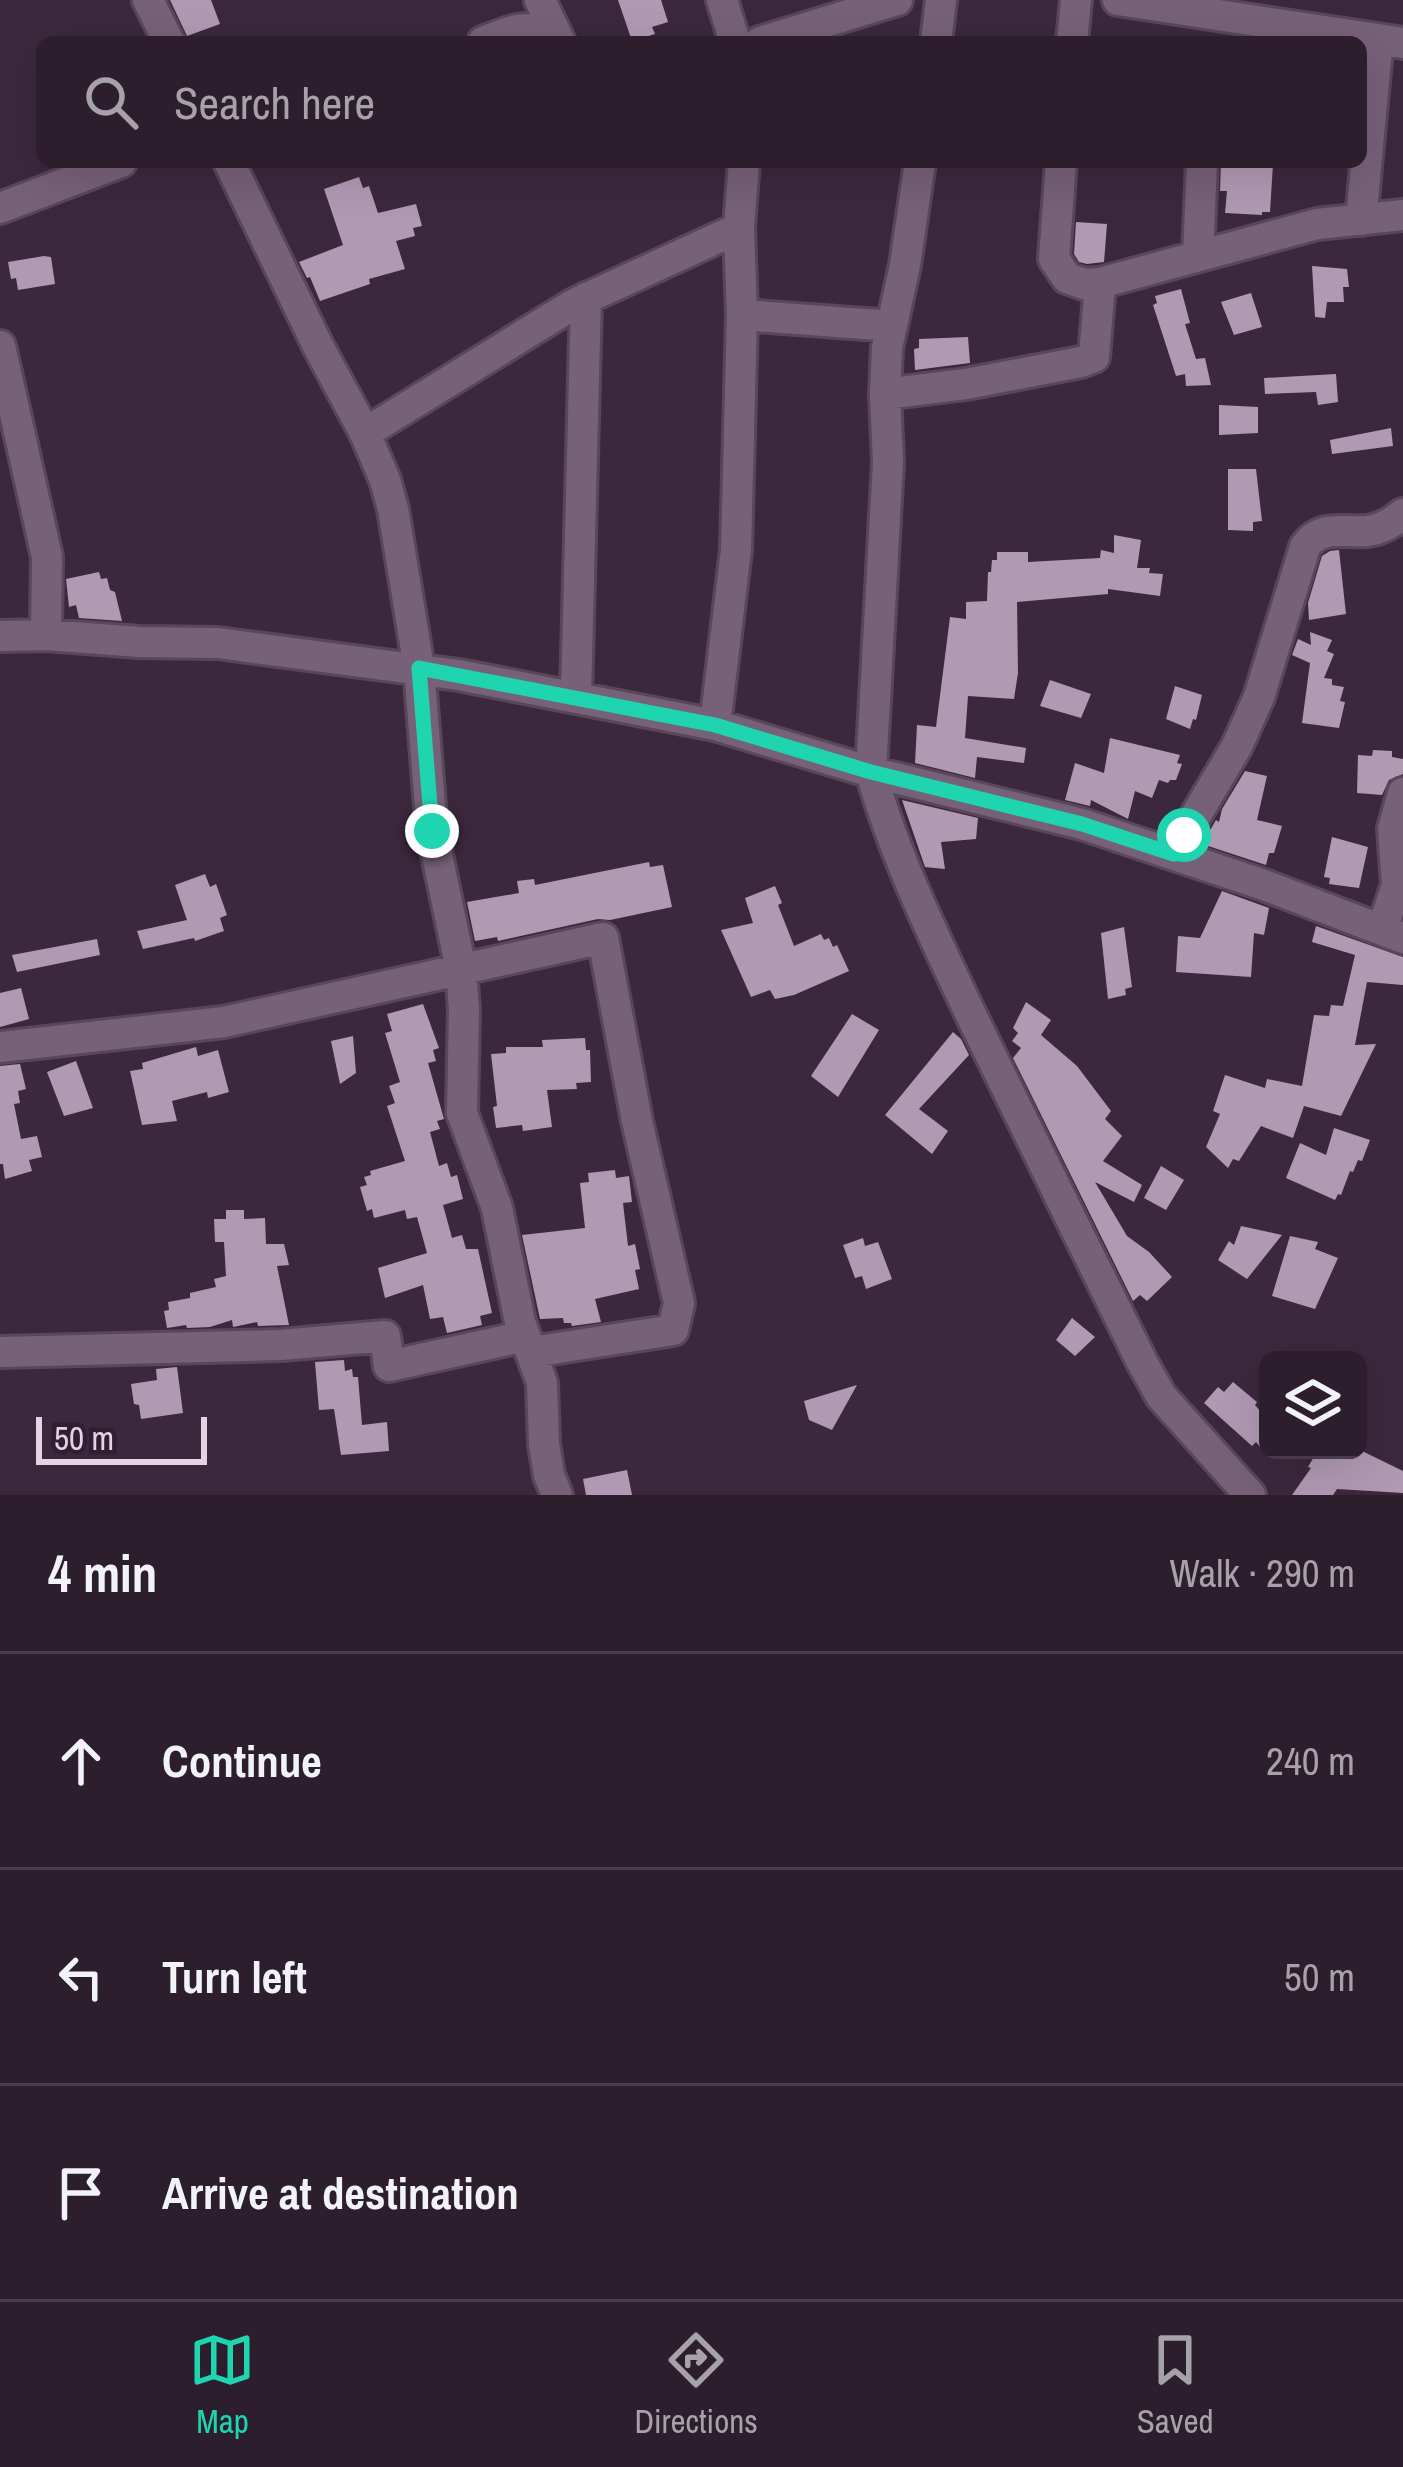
<!DOCTYPE html>
<meta charset="utf-8">
<style>
body{margin:0;font-family:"Archivo Narrow",sans-serif;background:#392b3a;color:#f1f3f6}
.controls{position:absolute;right:36px;bottom:36px;display:grid;overflow:hidden;border-radius:18px;box-shadow:0 12px 48px #0002}
.controls button{width:108px;height:108px;display:grid;place-items:center;padding:0;border:0;border-bottom:3px solid #483c4a;background:#2d1e2e;color:#f1f3f6;font:60px sans-serif}
.scale{position:absolute;left:36px;bottom:30px;width:171px;box-sizing:border-box;padding-left:12px;border:6px solid #e2d5e3;border-top:0;font-size:33px;line-height:42px;white-space:nowrap;color:#e2d5e3;-webkit-text-stroke:9px #311e33;paint-order:stroke}
.stop{position:absolute;width:36px;height:36px;margin:-27px;border:9px solid #1fd5b0;border-radius:50%;background:#fff}
.stop.end{background:#1fd5b0;border-color:#fff;box-shadow:0 3px 12px #0008}
.list{margin:0;padding:0;list-style:none}
h2{display:flex;justify-content:space-between;align-items:center;height:156px;margin:0;padding:0 48px;font-size:51px}
h2 small{font-size:39px;font-weight:400;color:#a7a2aa}
.list li{display:grid;grid-template-columns:78px 1fr auto;gap:36px;align-items:center;box-sizing:border-box;height:216px;padding:0 48px;border-top:3px solid #483c4a}
.list b{display:block;font-size:45px;white-space:nowrap}
.list em{font-size:39px;font-style:normal;color:#a7a2aa}
.icon{flex:none;width:66px;height:66px;fill:none;stroke:currentColor;stroke-width:2;stroke-linecap:round;stroke-linejoin:round}
.map{position:relative;flex:none;width:1403px;height:1495px;overflow:hidden}
.search{position:absolute;background:#2d1e2e;box-shadow:0 12px 48px #0002;left:36px;right:36px;top:36px;height:132px;display:flex;align-items:center;gap:30px;box-sizing:border-box;padding:0 42px;border-radius:18px;color:#a7a2aa;font-size:45px}
.sheet{height:804px;background:#2d1e2e}
nav{display:flex;justify-content:space-around;align-items:center;box-sizing:border-box;height:168px;border-top:3px solid #483c4a;background:#2d1e2e;font-size:33px;color:#a7a2aa}
nav a{display:grid;justify-items:center;gap:6px}
nav .on{color:#1fd5b0}
.map>svg:first-child{display:block}
.building{fill:#b199b3}
.lines{fill:none;stroke-linecap:round;stroke-linejoin:round}
.minor-casing{stroke:#584759;stroke-width:36}
.minor{stroke:#776179;stroke-width:30}
.route{stroke:#1fd5b0;stroke-width:15}
</style>
<div class="map">
<svg width="1403" height="1495" viewBox="0 0 1403 1495">
<rect width="100%" height="100%" fill="#3c283d"/>
<path class="building" d="M 170,0 L 211,0 L 220,24 L 187,36 Z
M 618,0 L 661,0 L 668,22 L 652,27 L 655,34 L 632,41 Z
M 1221,163 L 1273,164 L 1270,212 L 1262,212 L 1262,215 L 1225,213 L 1227,191 L 1220,191 Z
M 359,177 L 363,188 L 369,186 L 378,213 L 416,204 L 422,226 L 413,228 L 415,236 L 396,241 L 405,269 L 369,279 L 370,284 L 320,301 L 310,277 L 307,278 L 299,262 L 343,245 L 324,189 Z
M 1076,222 L 1107,224 L 1104,262 L 1087,264 L 1079,262 L 1074,254 Z
M 44,256 L 51,257 L 55,284 L 18,290 L 16,278 L 11,279 L 8,262 Z
M 1312,266 L 1347,269 L 1349,287 L 1343,287 L 1344,302 L 1327,302 L 1325,318 L 1315,317 Z
M 1181,289 L 1190,323 L 1185,324 L 1196,359 L 1205,358 L 1211,385 L 1186,386 L 1185,374 L 1176,376 L 1153,305 L 1157,303 L 1155,296 Z
M 1251,293 L 1262,327 L 1234,335 L 1221,302 Z
M 968,337 L 970,363 L 915,370 L 914,349 L 919,348 L 919,339 Z
M 1336,374 L 1338,402 L 1318,405 L 1316,392 L 1265,394 L 1264,378 Z
M 1219,405 L 1258,407 L 1258,433 L 1219,435 Z
M 1391,428 L 1393,446 L 1332,454 L 1330,440 Z
M 1228,469 L 1256,469 L 1262,521 L 1253,522 L 1253,531 L 1228,530 Z
M 1114,535 L 1141,540 L 1137,568 L 1150,568 L 1149,573 L 1163,574 L 1160,596 L 1108,589 L 1108,594 L 1017,602 L 1018,673 L 1014,699 L 968,696 L 965,738 L 1026,748 L 1024,763 L 977,757 L 975,778 L 915,763 L 917,725 L 936,727 L 950,617 L 966,619 L 966,602 L 987,601 L 988,572 L 991,572 L 992,560 L 997,560 L 997,552 L 1028,552 L 1028,562 L 1100,558 L 1101,550 L 1114,553 Z
M 1339,550 L 1346,614 L 1309,620 L 1308,603 L 1322,556 L 1330,551 Z
M 99,572 L 101,579 L 107,578 L 110,590 L 115,592 L 122,621 L 79,618 L 76,605 L 69,607 L 66,579 Z
M 1310,632 L 1332,640 L 1327,651 L 1334,654 L 1324,678 L 1332,679 L 1332,685 L 1344,687 L 1340,701 L 1345,702 L 1339,728 L 1302,723 L 1310,663 L 1292,655 L 1298,639 L 1311,645 Z
M 1050,680 L 1091,694 L 1081,718 L 1040,706 Z
M 1175,686 L 1202,695 L 1196,720 L 1193,719 L 1190,729 L 1166,719 Z
M 1110,738 L 1180,755 L 1177,763 L 1182,764 L 1176,780 L 1170,780 L 1168,783 L 1159,780 L 1152,798 L 1135,791 L 1128,819 L 1091,800 L 1090,806 L 1065,800 L 1075,763 L 1104,773 Z
M 1373,750 L 1392,751 L 1392,757 L 1403,759 L 1403,774 L 1389,780 L 1382,795 L 1357,793 L 1358,755 L 1372,756 Z
M 1245,771 L 1267,776 L 1257,820 L 1282,826 L 1274,853 L 1269,853 L 1266,865 L 1202,844 L 1216,820 L 1219,822 L 1222,809 Z
M 902,800 L 978,818 L 976,839 L 941,842 L 945,869 L 925,867 Z
M 1332,837 L 1368,847 L 1359,888 L 1329,884 L 1330,878 L 1324,877 Z
M 649,862 L 650,867 L 663,865 L 672,907 L 610,920 L 598,919 L 498,941 L 497,937 L 475,941 L 467,902 L 519,893 L 517,881 L 534,879 L 535,885 Z
M 205,874 L 210,887 L 216,884 L 227,915 L 220,918 L 224,931 L 195,941 L 194,938 L 143,949 L 137,931 L 187,920 L 175,885 Z
M 775,886 L 782,903 L 778,905 L 794,946 L 821,934 L 824,940 L 829,938 L 833,947 L 837,945 L 849,971 L 794,995 L 775,999 L 770,990 L 751,997 L 721,930 L 753,923 L 745,898 Z
M 1222,891 L 1269,908 L 1264,935 L 1254,933 L 1251,977 L 1176,972 L 1178,936 L 1200,938 Z
M 1316,926 L 1403,957 L 1403,985 L 1367,982 L 1355,1045 L 1376,1044 L 1341,1116 L 1304,1106 L 1293,1138 L 1261,1126 L 1239,1161 L 1233,1159 L 1228,1168 L 1206,1147 L 1220,1114 L 1213,1111 L 1225,1075 L 1265,1088 L 1267,1079 L 1302,1086 L 1314,1015 L 1329,1016 L 1331,1005 L 1343,1006 L 1355,955 L 1312,942 Z
M 1124,927 L 1132,987 L 1125,989 L 1126,995 L 1108,999 L 1101,933 Z
M 97,939 L 100,955 L 17,972 L 12,955 Z
M 21,988 L 29,1019 L 0,1027 L 0,993 Z
M 1026,1002 L 1051,1020 L 1041,1035 L 1077,1066 L 1111,1111 L 1105,1119 L 1122,1136 L 1103,1161 L 1142,1185 L 1134,1202 L 1095,1182 L 1127,1236 L 1149,1252 L 1172,1277 L 1147,1301 L 1140,1295 L 1133,1301 L 1013,1058 L 1021,1048 L 1012,1041 L 1018,1033 L 1013,1028 Z
M 423,1004 L 439,1048 L 433,1050 L 436,1061 L 428,1063 L 444,1119 L 437,1121 L 440,1129 L 430,1132 L 439,1166 L 447,1163 L 451,1177 L 457,1175 L 463,1199 L 443,1205 L 452,1238 L 462,1235 L 466,1249 L 478,1249 L 492,1313 L 480,1316 L 482,1325 L 447,1333 L 443,1317 L 430,1319 L 423,1285 L 385,1298 L 378,1268 L 427,1253 L 417,1217 L 407,1219 L 405,1210 L 374,1218 L 372,1209 L 367,1211 L 360,1187 L 367,1185 L 364,1177 L 371,1175 L 370,1171 L 405,1161 L 387,1106 L 395,1103 L 389,1086 L 400,1082 L 385,1033 L 392,1031 L 387,1014 Z
M 852,1014 L 879,1030 L 838,1097 L 811,1076 Z
M 953,1032 L 961,1039 L 969,1055 L 919,1109 L 948,1131 L 932,1154 L 885,1115 Z
M 353,1036 L 356,1073 L 340,1084 L 331,1041 Z
M 585,1038 L 586,1050 L 590,1050 L 591,1082 L 576,1083 L 577,1089 L 547,1090 L 552,1127 L 523,1131 L 522,1125 L 496,1128 L 493,1107 L 497,1106 L 491,1054 L 506,1053 L 506,1047 L 543,1047 L 542,1040 Z
M 196,1047 L 198,1056 L 218,1050 L 229,1092 L 208,1098 L 207,1092 L 172,1101 L 177,1121 L 142,1125 L 130,1071 L 143,1069 L 142,1063 Z
M 76,1061 L 93,1108 L 64,1116 L 47,1072 Z
M 20,1064 L 26,1089 L 18,1091 L 20,1103 L 14,1104 L 21,1139 L 37,1136 L 42,1157 L 29,1160 L 32,1171 L 5,1179 L 3,1164 L 0,1164 L 0,1066 Z
M 1334,1128 L 1370,1140 L 1362,1161 L 1358,1160 L 1353,1172 L 1350,1171 L 1341,1195 L 1338,1194 L 1335,1200 L 1286,1178 L 1300,1143 L 1326,1155 Z
M 1161,1166 L 1184,1180 L 1166,1210 L 1144,1198 Z
M 615,1170 L 616,1178 L 629,1176 L 632,1202 L 623,1203 L 628,1246 L 635,1244 L 640,1269 L 635,1270 L 639,1289 L 595,1299 L 601,1322 L 572,1326 L 571,1323 L 564,1323 L 563,1318 L 540,1319 L 522,1235 L 585,1228 L 580,1183 L 589,1182 L 588,1173 Z
M 226,1210 L 244,1210 L 244,1219 L 265,1218 L 266,1244 L 284,1244 L 289,1265 L 277,1266 L 289,1325 L 258,1326 L 257,1322 L 233,1327 L 232,1320 L 210,1327 L 187,1328 L 186,1325 L 167,1328 L 164,1311 L 169,1310 L 168,1302 L 190,1298 L 190,1293 L 216,1287 L 214,1279 L 226,1276 L 224,1242 L 215,1242 L 214,1219 L 226,1219 Z
M 1241,1226 L 1282,1235 L 1247,1279 L 1218,1260 L 1229,1241 L 1234,1245 Z
M 1290,1236 L 1318,1242 L 1315,1249 L 1338,1258 L 1315,1309 L 1272,1296 Z
M 863,1238 L 865,1246 L 878,1242 L 892,1279 L 866,1289 L 862,1276 L 855,1278 L 843,1245 Z
M 1072,1318 L 1095,1337 L 1075,1356 L 1056,1340 Z
M 344,1360 L 345,1371 L 352,1369 L 353,1377 L 358,1377 L 362,1425 L 387,1422 L 389,1451 L 341,1455 L 334,1409 L 319,1410 L 315,1362 Z
M 177,1367 L 183,1413 L 141,1419 L 139,1405 L 134,1404 L 131,1384 L 157,1380 L 156,1369 Z
M 1233,1382 L 1257,1402 L 1255,1405 L 1268,1420 L 1268,1456 L 1256,1442 L 1252,1446 L 1204,1403 L 1218,1387 L 1224,1392 Z
M 857,1385 L 832,1430 L 809,1420 L 804,1401 Z
M 1318,1450 L 1360,1450 L 1403,1471 L 1403,1493 L 1337,1489 L 1333,1495 L 1292,1495 L 1311,1468 L 1308,1467 Z
M 627,1470 L 632,1495 L 586,1495 L 583,1479 Z"/>
<g class="lines">
<g class="minor-casing">
<path id="minor" d="M 148,0 L 169,42
M 540,0 L 560,42
M 722,0 L 735,42
M 1118,0 L 1403,43
M 483,42 C 509,32 532,19 554,42
M 760,42 L 897,0
M 936,42 L 941,0
M 1072,42 L 1076,0
M 229,162 L 318,346 L 365,433 L 385,480 L 393,509 L 419,668 L 432,831 L 461,969 L 464,1009 L 462,1113 L 497,1208 L 520,1322 L 542,1383 L 544,1444 L 549,1475 L 557,1495
M 920,162 L 905,265 L 887,348 L 885,394 L 888,462 L 871,772 C 895,857 934,937 972,1017 C 1028,1133 1085,1247 1142,1362 L 1161,1396 L 1250,1495
M 1061,162 L 1054,259 L 1067,278 L 1084,284 L 1100,283
M 0,208 L 121,162
M 1361,220 L 1378,39
M 739,228 L 744,162
M 1198,256 L 1202,162
M 0,346 L 47,557 L 46,635
M 885,394 L 966,384 L 1081,362 L 1094,357 L 1100,283 L 1317,224 L 1403,215
M 365,433 L 574,304 L 739,228 L 742,315 L 892,326
M 0,636 L 46,635 L 140,642 L 218,643 L 459,675 L 715,725 L 871,772 L 1082,824 L 1264,885 L 1403,938
M 576,697 L 586,298
M 715,725 L 736,550 L 742,315
M 1173,854 L 1237,746 L 1259,697 L 1305,547 C 1320,524 1343,533 1368,531 C 1382,529 1392,523 1403,514
M 1382,930 L 1397,885 L 1393,829 L 1403,793
M 0,1047 L 224,1022 L 603,938 L 637,1121 L 679,1303 L 673,1330 L 532,1352
M 0,1352 L 281,1345 L 385,1336 L 389,1366 L 525,1336"/>
</g>
<use href="#minor" class="minor"/>
</g>
<g class="lines">
<path class="route" d="M 432,831 L 419,668 L 715,725 L 871,772 L 1082,824 L 1173,854 L 1184,835"/>
</g>
</svg>
<div class="controls">
<button><svg class="icon" aria-label="layers" viewBox="0 0 24 24"><path d="M12 4l9 5-9 5-9-5zM3 14l9 5 9-5"/></svg></button>
</div>
<div class="scale">50 m</div>
<div class="stop" style="left:1184px;top:835px"></div>
<div class="stop end" style="left:432px;top:831px"></div>
<div class="search"><svg class="icon" aria-label="search" viewBox="0 0 24 24"><circle cx="10" cy="10" r="6"/><path d="M15 15l6 6"/></svg>Search here</div>
</div>
<section class="sheet">
<h2>4 min<small>Walk · 290 m</small></h2>
<ul class="list">
<li><svg class="icon" aria-label="ahead" viewBox="0 0 24 24"><path d="M12 20V5M6 11l6-6 6 6"/></svg><div><b>Continue</b></div><em>240 m</em></li>
<li><svg class="icon" aria-label="left" viewBox="0 0 24 24"><path d="M17 20v-9H6M10 6l-5 5 5 5"/></svg><div><b>Turn left</b></div><em>50 m</em></li>
<li><svg class="icon" aria-label="arrive" viewBox="0 0 24 24"><path d="M6 21V4h12l-3 4 3 4H6"/></svg><div><b>Arrive at destination</b></div></li>
</ul>
</section>
<nav>
<a class="on"><svg class="icon" aria-label="map" viewBox="0 0 24 24"><path d="M3 6l6-2 6 2 6-2v14l-6 2-6-2-6 2zM9 4v14M15 6v14"/></svg>Map</a>
<a><svg class="icon" aria-label="directions" viewBox="0 0 24 24"><path d="M12 3l9 9-9 9-9-9zM9 14v-3h6M13 9l2 2-2 2"/></svg>Directions</a>
<a><svg class="icon" aria-label="saved" viewBox="0 0 24 24"><path d="M7 4h10v16l-5-4-5 4z"/></svg>Saved</a>
</nav>
